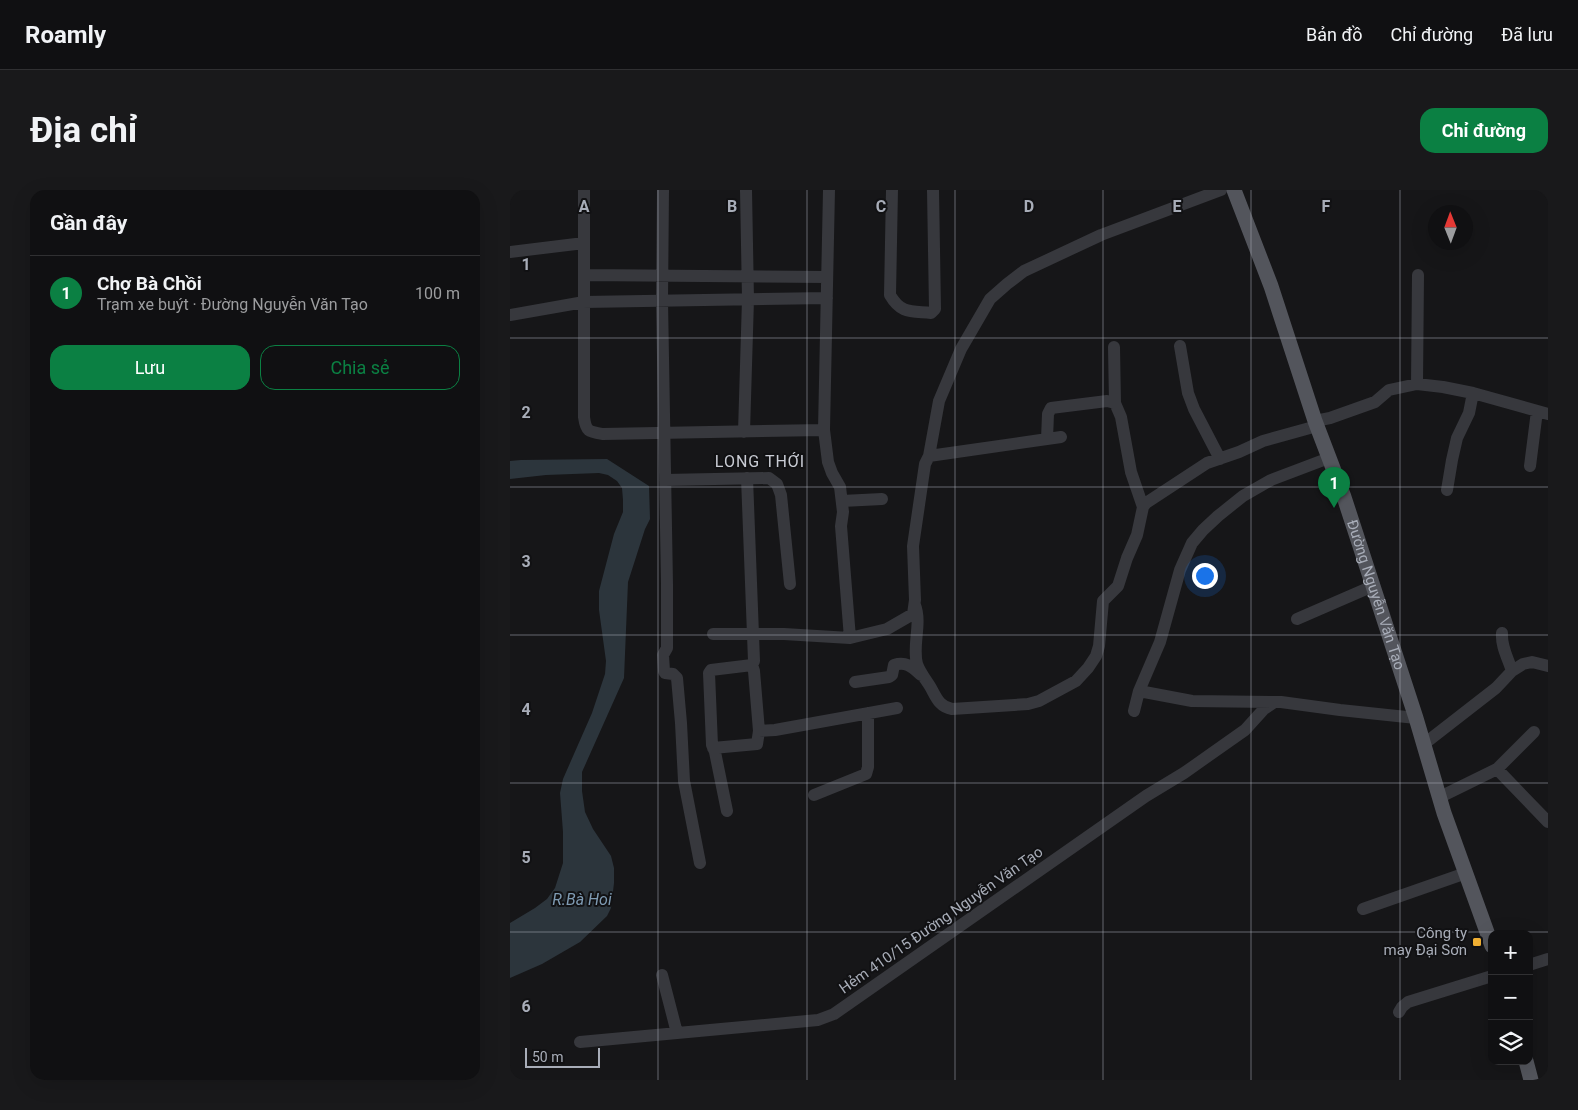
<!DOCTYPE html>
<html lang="vi">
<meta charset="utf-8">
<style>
body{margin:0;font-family:Roboto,sans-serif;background:#19191b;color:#f1f3f6}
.controls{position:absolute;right:15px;bottom:15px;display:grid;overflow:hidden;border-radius:10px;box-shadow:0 5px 20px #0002}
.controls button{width:45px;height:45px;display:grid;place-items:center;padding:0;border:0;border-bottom:1px solid #303032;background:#101012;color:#f1f3f6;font:25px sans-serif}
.compass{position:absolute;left:918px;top:15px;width:45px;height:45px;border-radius:50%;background:#101012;box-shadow:0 5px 20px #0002;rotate:359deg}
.scale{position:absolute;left:15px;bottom:12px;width:75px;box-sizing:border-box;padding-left:5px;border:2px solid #a8adb8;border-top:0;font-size:14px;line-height:18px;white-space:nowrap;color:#a8adb8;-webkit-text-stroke:4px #111113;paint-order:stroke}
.you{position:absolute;left:694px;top:385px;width:18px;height:18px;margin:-12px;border:4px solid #fff;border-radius:50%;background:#1a73e8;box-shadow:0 0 0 8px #1a73e833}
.badge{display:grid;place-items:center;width:32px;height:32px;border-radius:50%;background:#0b8043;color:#fff;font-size:16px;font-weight:700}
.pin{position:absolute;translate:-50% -41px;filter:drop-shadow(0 1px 2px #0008)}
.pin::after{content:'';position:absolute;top:26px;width:18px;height:15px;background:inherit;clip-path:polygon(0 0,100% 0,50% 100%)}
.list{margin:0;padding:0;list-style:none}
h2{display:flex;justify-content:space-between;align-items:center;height:65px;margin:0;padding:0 20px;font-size:21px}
h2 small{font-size:16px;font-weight:400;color:#9c9d9f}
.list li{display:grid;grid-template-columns:32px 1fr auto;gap:15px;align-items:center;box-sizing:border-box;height:75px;padding:0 20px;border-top:1px solid #303032}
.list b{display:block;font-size:19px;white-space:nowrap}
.list p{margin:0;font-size:16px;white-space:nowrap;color:#9c9d9f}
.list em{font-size:16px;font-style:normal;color:#9c9d9f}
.actions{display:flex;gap:10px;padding:15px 20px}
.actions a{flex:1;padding:11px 0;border:1px solid #0b8043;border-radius:15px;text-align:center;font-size:18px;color:#0b8043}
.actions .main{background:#0b8043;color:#fff}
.icon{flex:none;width:28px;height:28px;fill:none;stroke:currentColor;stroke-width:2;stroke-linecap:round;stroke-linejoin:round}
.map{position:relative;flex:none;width:1038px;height:890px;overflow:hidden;border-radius:15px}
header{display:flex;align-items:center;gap:30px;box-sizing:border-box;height:70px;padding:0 25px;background:#101012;border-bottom:1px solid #303032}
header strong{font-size:24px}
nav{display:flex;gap:28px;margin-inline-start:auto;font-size:18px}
.intro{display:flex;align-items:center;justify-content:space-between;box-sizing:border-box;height:120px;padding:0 30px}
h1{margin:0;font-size:35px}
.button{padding:12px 22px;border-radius:15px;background:#0b8043;color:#fff;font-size:18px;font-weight:700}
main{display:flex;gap:30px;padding:0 30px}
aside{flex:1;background:#101012;border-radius:15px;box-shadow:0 5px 20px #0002}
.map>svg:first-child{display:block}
.water{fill:#2c353c}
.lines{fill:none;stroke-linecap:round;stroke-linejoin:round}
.minor{stroke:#37383d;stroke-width:12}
.major{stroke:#53555c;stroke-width:15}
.grid{fill:none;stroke:#a8adb8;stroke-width:1;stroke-opacity:0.55}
.poi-dot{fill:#f2b134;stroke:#111113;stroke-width:2}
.labels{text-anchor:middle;stroke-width:4;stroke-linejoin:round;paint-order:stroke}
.street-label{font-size:15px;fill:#a8adb8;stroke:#111113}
.poi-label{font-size:15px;fill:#a8adb8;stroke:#111113;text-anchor:end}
.neighbourhood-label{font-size:16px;letter-spacing:1px;fill:#c9ccd4;stroke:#111113}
.water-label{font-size:16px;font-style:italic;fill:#7f9bb3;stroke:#111113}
.grid-label{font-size:16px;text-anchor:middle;font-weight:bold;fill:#a8adb8;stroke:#111113;stroke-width:4;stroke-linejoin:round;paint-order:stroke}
</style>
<header>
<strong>Roamly</strong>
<nav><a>Bản đồ</a><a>Chỉ đường</a><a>Đã lưu</a></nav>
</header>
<div class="intro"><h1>Địa chỉ</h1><a class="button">Chỉ đường</a></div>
<main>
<aside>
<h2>Gần đây<small></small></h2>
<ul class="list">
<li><span class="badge">1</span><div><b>Chợ Bà Chồi</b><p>Trạm xe buýt · Đường Nguyễn Văn Tạo</p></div><em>100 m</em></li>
</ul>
<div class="actions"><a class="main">Lưu</a><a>Chia sẻ</a></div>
</aside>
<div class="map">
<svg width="1038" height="890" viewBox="0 0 1038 890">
<rect width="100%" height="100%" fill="#161618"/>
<path class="water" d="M 97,269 L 139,296 L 140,329 L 135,339 L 118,392 L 114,488 L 72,582 L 72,601 L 75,622 L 83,639 L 101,666 L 104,678 L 104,693 L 101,718 L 97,726 L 70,752 L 32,774 L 0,788 L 0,733 L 25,718 L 37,709 L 45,698 L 53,673 L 53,642 L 50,603 L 53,589 L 82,523 L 95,484 L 96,471 L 89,420 L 89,401 L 104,344 L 113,322 L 113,310 L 112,298 L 107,291 L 98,285 L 89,283 L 36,285 L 0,289 L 0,271 L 11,270 Z"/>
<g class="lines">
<path class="minor" d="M 74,0 L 74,227 C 76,242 79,242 93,244 L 314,240 L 319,0
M 153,0 L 152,111 L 157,394 L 157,458 L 153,465 L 154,481 L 155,483 L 163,484 L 167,488 L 171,533 L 174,591 L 190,673
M 382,0 L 380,105 C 391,124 401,121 421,123 L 425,119 L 423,0
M 0,62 L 74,53
M 74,85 L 317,87
M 0,125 L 74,112 L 317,108
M 670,156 L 678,203 L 684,219 L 710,269
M 604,157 L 605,213
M 907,194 L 908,85
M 805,231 L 820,228 L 865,212 L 879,200 L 907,194 L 933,197 L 963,203 L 1038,224
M 314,240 L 318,272 L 322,283 L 330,297 L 333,322 L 331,336 L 340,448
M 234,242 L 238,109 L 236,0
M 537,249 L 538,224 L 541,218 L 597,211 L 605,213 L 611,227 L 621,282 L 633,317
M 419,266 L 551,247
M 1020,276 L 1027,221
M 237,288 L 244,471 L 242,475 L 244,481 L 249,541 L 265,540 L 387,518
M 155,290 L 259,288 L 267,294 L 271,305 L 280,394
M 937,300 L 942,270 L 947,248 L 959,223 L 963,203
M 332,311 L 372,309
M 405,415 C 412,434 402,455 407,474 C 410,483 417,491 421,498 C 427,509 430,517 442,519 L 518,514 L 529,511 L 566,491 L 578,478 L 586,466 L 589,456 L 593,411 L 608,396 L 617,368 L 627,345 L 633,317 L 636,313 L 697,273 L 729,262 L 753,251 L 807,236
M 787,429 L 863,396
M 992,443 C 991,457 998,468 1002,481
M 203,444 L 274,444 L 340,448 L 377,439 L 403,424 L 405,410 L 403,356 L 415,274 L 419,266 L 429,211 L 451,159 L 480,109 L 497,94 L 514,81 L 591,45 L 711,0
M 345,492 L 379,487 L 382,485 L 384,475 C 397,471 403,478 411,485
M 629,501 L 682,511 L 771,512 L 830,520 L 906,528
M 624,521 L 629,501 L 650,452 L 670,380 L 682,353 L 693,340 L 708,326 L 733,306 L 761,290 L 819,268
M 914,554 L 986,498 L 1002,481 L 1013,474 L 1022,472 L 1038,476
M 203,558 L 247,554 L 249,541
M 987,579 L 1038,632
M 304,605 L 356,584 L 358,577 L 358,523
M 930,607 L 987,579 L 1024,542
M 217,621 L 205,562 L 202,555 L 199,483 L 201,480 L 242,475
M 853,719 L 956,683
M 1019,775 L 1038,769
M 152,785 L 167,843
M 889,822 L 892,817 L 898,812 L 982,786
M 70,852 L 308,830 L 324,824 L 636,606 L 674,583 L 735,540 L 754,519 L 763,513"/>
<g class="major">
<path id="s1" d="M 724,0 L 761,96 L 805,231 L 834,307 L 906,528 L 934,623 L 982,756"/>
<path d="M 1016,871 L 1021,890"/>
</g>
</g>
<path class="grid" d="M 148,0 L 148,890M 297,0 L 297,890M 445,0 L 445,890M 593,0 L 593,890M 741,0 L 741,890M 890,0 L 890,890M 0,148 L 1038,148M 0,297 L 1038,297M 0,445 L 1038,445M 0,593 L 1038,593M 0,742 L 1038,742"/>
<rect class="poi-dot" x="962" y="747" width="10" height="10" rx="2.5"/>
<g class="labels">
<g class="street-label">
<text dy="5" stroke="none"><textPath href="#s1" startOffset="429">Đường Nguyễn Văn Tạo</textPath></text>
<text transform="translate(431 730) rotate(-35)" y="5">Hẻm 410/15 Đường Nguyễn Văn Tạo</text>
</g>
<g class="poi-label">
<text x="957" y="748">Công ty<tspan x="957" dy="17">may Đại Sơn</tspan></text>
</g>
<g class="neighbourhood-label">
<text x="250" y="277">LONG THỚI</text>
</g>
<g class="water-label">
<text x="72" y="715">R.Bà Hoi</text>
</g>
</g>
<g class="grid-label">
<text x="74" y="22">A</text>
<text x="222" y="22">B</text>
<text x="371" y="22">C</text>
<text x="519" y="22">D</text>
<text x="667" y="22">E</text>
<text x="816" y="22">F</text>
<text x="16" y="80">1</text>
<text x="16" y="228">2</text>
<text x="16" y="377">3</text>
<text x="16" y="525">4</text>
<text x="16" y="673">5</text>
<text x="16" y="822">6</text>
</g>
</svg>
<div class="controls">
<button>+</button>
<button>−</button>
<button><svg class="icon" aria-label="layers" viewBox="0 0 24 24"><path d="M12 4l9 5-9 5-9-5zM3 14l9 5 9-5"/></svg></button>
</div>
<svg class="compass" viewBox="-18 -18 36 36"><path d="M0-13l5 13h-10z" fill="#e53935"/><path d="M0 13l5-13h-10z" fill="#9c9d9f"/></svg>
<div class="scale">50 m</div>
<div class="you"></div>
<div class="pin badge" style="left:824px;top:318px">1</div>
</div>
</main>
